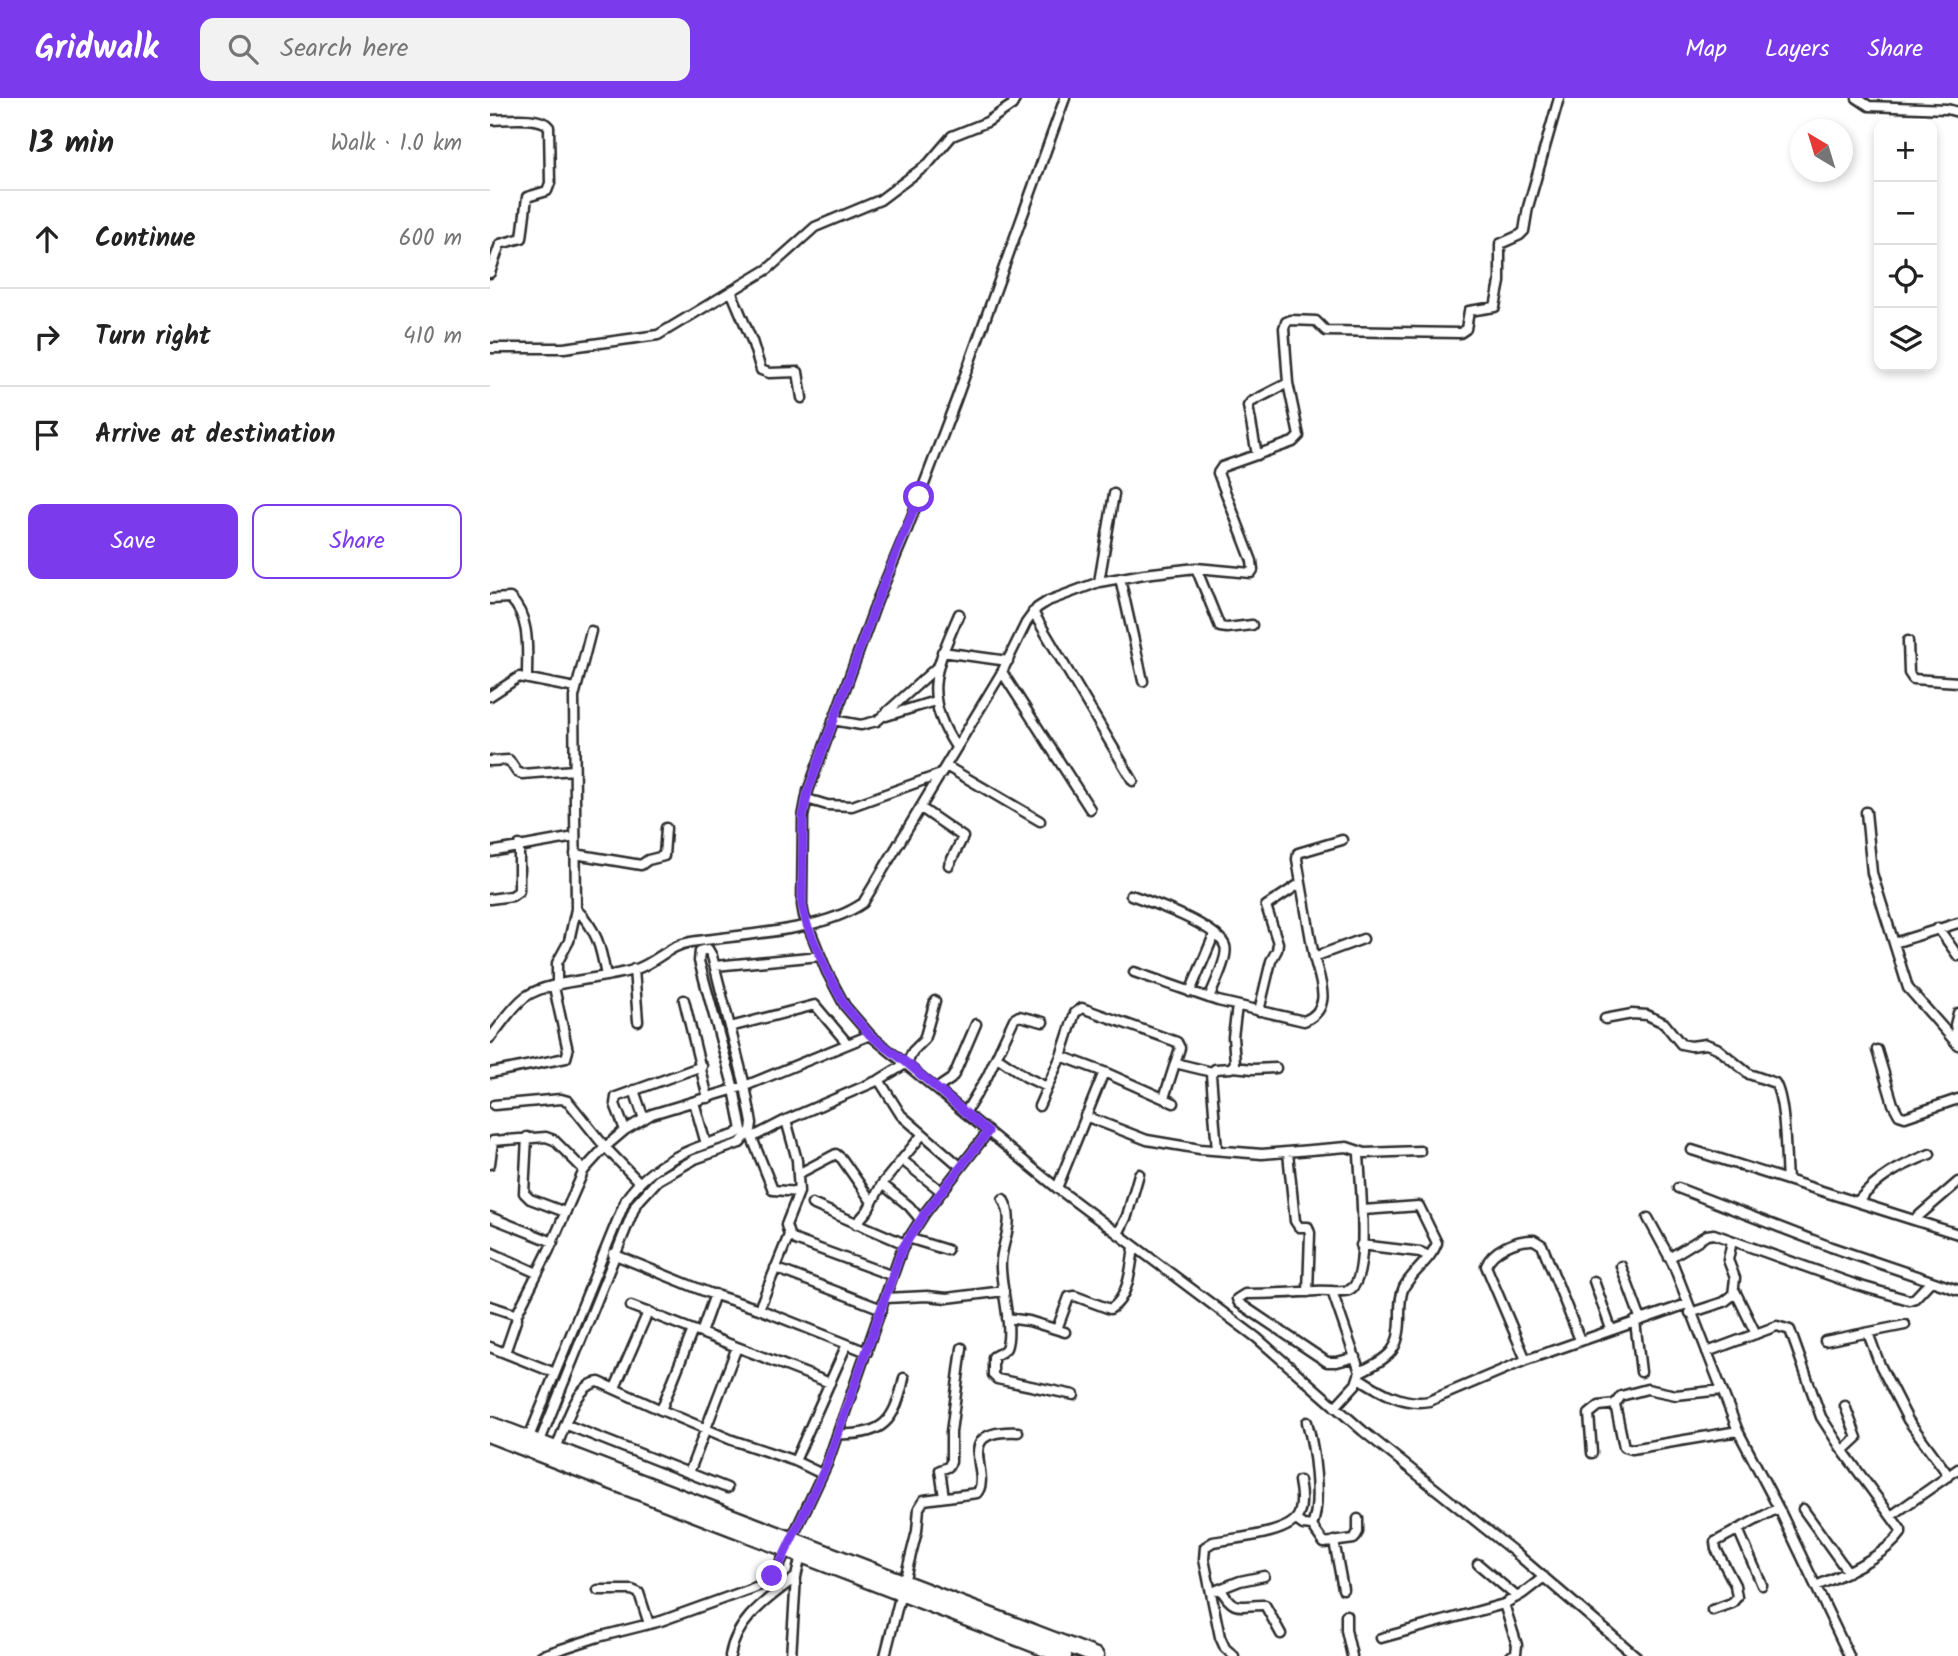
<!DOCTYPE html>
<meta charset="utf-8">
<style>
body{margin:0;font-family:Kalam,sans-serif;background:#f2f2f2;color:#222}
.controls{position:absolute;right:21px;top:21px;display:grid;overflow:hidden;border-radius:14px;box-shadow:0 4px 10px #0003}
.controls button{width:63px;height:63px;display:grid;place-items:center;padding:0;border:0;border-bottom:2px solid #e0e0e0;background:#fff;color:#222;font:35px sans-serif}
.compass{position:absolute;left:1300px;top:21px;width:63px;height:63px;border-radius:50%;background:#fff;box-shadow:0 4px 10px #0003;rotate:322deg}
.stop{position:absolute;width:21px;height:21px;margin:-16px;border:5px solid #7c3aed;border-radius:50%;background:#fff}
.stop.end{background:#7c3aed;border-color:#fff;box-shadow:0 2px 7px #0008}
.list{margin:0;padding:0;list-style:none}
h2{display:flex;justify-content:space-between;align-items:center;height:91px;margin:0;padding:0 28px;font-size:30px}
h2 small{font-size:23px;font-weight:400;color:#767676}
.list li{display:grid;grid-template-columns:46px 1fr auto;gap:21px;align-items:center;box-sizing:border-box;height:98px;padding:0 28px;border-top:2px solid #e0e0e0}
.list b{display:block;font-size:26px;white-space:nowrap}
.list em{font-size:23px;font-style:normal;color:#767676}
.actions{display:flex;gap:14px;padding:21px 28px}
.actions a{flex:1;padding:16px 0;border:2px solid #7c3aed;border-radius:14px;text-align:center;font-size:24px;color:#7c3aed}
.actions .main{background:#7c3aed;color:#fff}
.icon{flex:none;width:38px;height:38px;fill:none;stroke:currentColor;stroke-width:2;stroke-linecap:round;stroke-linejoin:round}
.map{position:relative;flex:none;width:1468px;height:1558px;overflow:hidden}
header{display:flex;align-items:center;gap:42px;box-sizing:border-box;height:98px;padding:0 35px;background:#7c3aed;color:#fff}
header strong{font-size:33px}
nav{display:flex;gap:38px;margin-inline-start:auto;font-size:24px}
.search{width:490px;height:63px;background:#f2f2f2;display:flex;align-items:center;gap:18px;box-sizing:border-box;padding:0 24px;border-radius:14px;color:#767676;font-size:26px}
main{display:flex}
aside{flex:1;background:#fff}
.map>svg:first-child{display:block}
.lines{fill:none;stroke-linecap:round;stroke-linejoin:round}
.street-casing{stroke:#2b2b2b;stroke-width:13}
.highway-casing{stroke:#2b2b2b;stroke-width:19}
.street{stroke:#fff;stroke-width:8}
.highway{stroke:#fff;stroke-width:14}
.route{stroke:#7c3aed;stroke-width:9}
</style>
<header>
<strong>Gridwalk</strong>
<div class="search"><svg class="icon" aria-label="search" viewBox="0 0 24 24"><circle cx="10" cy="10" r="6"/><path d="M15 15l6 6"/></svg>Search here</div>
<nav><a>Map</a><a>Layers</a><a>Share</a></nav>
</header>
<main>
<aside>
<h2>13 min<small>Walk · 1.0 km</small></h2>
<ul class="list">
<li><svg class="icon" aria-label="ahead" viewBox="0 0 24 24"><path d="M12 20V5M6 11l6-6 6 6"/></svg><div><b>Continue</b></div><em>600 m</em></li>
<li><svg class="icon" aria-label="right" viewBox="0 0 24 24"><path d="M7 20v-9h11M14 6l5 5-5 5"/></svg><div><b>Turn right</b></div><em>410 m</em></li>
<li><svg class="icon" aria-label="arrive" viewBox="0 0 24 24"><path d="M6 21V4h12l-3 4 3 4H6"/></svg><div><b>Arrive at destination</b></div></li>
</ul>
<div class="actions"><a class="main">Save</a><a>Share</a></div>
</aside>
<div class="map">
<svg width="1468" height="1558" viewBox="0 0 1468 1558">
<rect width="100%" height="100%" fill="#fff"/>
<filter id="ink" filterUnits="userSpaceOnUse"><feTurbulence type="fractalNoise" baseFrequency=".0143" numOctaves="2"/><feDisplacementMap in="SourceGraphic" scale="14" xChannelSelector="R" yChannelSelector="G"/><feConvolveMatrix kernelMatrix="1 2 1 2 8 2 1 2 1" color-interpolation-filters="sRGB"/></filter>
<g filter="url(#ink)">
<g class="lines">
<g class="street-casing">
<path id="street" d="M 575,0 L 466,302 L 416,434 L 387,503 L 318,693 L 313,719 L 312,807 L 314,818 L 337,874 L 355,908 L 380,937 L 567,1090 L 767,1240 L 873,1333 L 1022,1452 L 1146,1558
M 1367,0 L 1379,8 L 1457,11 L 1468,14
M 0,22 C 15,22 51,17 59,29 L 60,85 L 57,93 L 37,99 L 32,140 L 10,146 L 0,175
M 241,193 L 262,243 L 271,272 L 279,275 L 308,274 L 312,300
M 0,250 L 74,250 L 168,237 L 278,171 L 325,129 L 390,102 L 438,66 L 462,38 L 497,24 L 522,7 L 526,0
M 767,357 L 758,308 L 761,304 L 798,285
M 706,470 L 730,529 L 737,530 L 762,527
M 630,480 L 653,583
M 609,484 L 624,396
M 0,501 L 20,500 C 41,520 37,552 37,579
M 543,514 L 643,683
M 1418,543 L 1419,575 L 1423,581 L 1468,584
M 452,554 L 518,563
M 512,574 L 600,711
M 0,598 L 29,579 L 85,590
M 396,618 L 445,603
M 343,622 L 371,627 L 387,623 L 447,569
M 466,649 C 431,596 446,570 469,516
M 0,663 L 19,662 L 27,674 L 32,676 L 84,672
M 456,668 L 550,723
M 317,701 L 337,707 L 362,708 L 451,676
M 431,710 L 473,739 L 459,767
M 1376,714 L 1382,775 L 1418,890 L 1468,947
M 0,754 L 85,739
M 85,756 L 151,767 L 158,762 L 174,758 L 176,730
M 811,785 L 807,761 L 808,755 L 852,742
M 641,797 C 661,804 728,828 735,848 C 739,858 723,890 719,900
M 0,801 L 22,798 L 29,793 L 29,747
M 86,811 C 107,831 111,850 116,878
M 1448,830 L 1468,858
M 1404,845 L 1468,825
M 225,868 L 330,858
M 144,871 L 148,923
M 644,874 L 728,903 L 814,923 C 844,911 830,883 824,859 L 873,841
M 67,888 L 67,865 L 79,843 L 86,811 L 84,599 L 101,533
M 700,894 L 724,837
M 194,902 L 218,1000
M 769,913 L 781,863 L 787,852 L 788,845 L 776,808 L 811,785 L 824,859
M 1468,915 L 1465,927 L 1468,946
M 1115,921 L 1142,916 L 1157,917 L 1174,925 L 1191,946 L 1201,948 L 1216,946 L 1227,950 L 1259,976 L 1285,985 C 1296,1004 1295,1058 1297,1082
M 240,929 L 325,907 L 357,945
M 0,940 C 11,927 21,910 35,899 C 60,881 118,882 149,870 C 168,862 181,847 201,844 C 251,836 332,834 373,805 L 512,574 L 536,525 L 547,510 L 558,503 L 609,484 L 654,476 L 706,470 L 761,475 L 763,472 L 762,463 L 728,375 L 732,369 L 803,344 L 809,338 L 798,285 L 794,230 L 796,224 L 801,222 L 826,223 L 836,233 L 970,235 L 976,231 L 979,213 L 1005,209 L 1010,184 L 1010,146 L 1030,137 L 1034,133 L 1038,109 L 1069,0
M 1387,952 L 1403,1006 L 1409,1017 L 1415,1019 L 1468,1001
M 571,958 L 614,974 L 684,1005
M 507,959 L 536,979 L 557,989
M 685,965 L 722,974
M 743,969 L 763,971 L 786,970
M 0,975 L 76,960 L 78,953 L 64,889
M 389,982 L 411,1017 L 471,1069
M 446,991 L 461,981 L 465,975 L 486,926
M 144,992 L 154,1021
M 204,1004 L 216,1046
M 4,1007 L 71,1001 L 78,1003 L 115,1049 L 149,1084
M 549,1008 L 571,958 L 585,915 L 592,910 L 687,944 L 690,950 L 674,1000
M 475,1015 L 497,979 L 524,921 L 529,918 L 553,924
M 595,1018 L 657,1042 L 710,1051 L 772,1056 L 857,1049 L 875,1055 L 930,1053
M 296,1022 L 307,1062 L 309,1094 L 296,1127 L 299,1137 L 305,1142 L 403,1178
M 135,1032 L 125,1006 L 126,999 L 212,968
M 260,1035 L 283,1092 L 309,1094
M 37,1039 L 34,1095 L 40,1101 L 75,1114
M 263,1039 L 296,1022 L 389,982 L 417,965 L 423,953 L 434,942 L 445,903
M 727,1052 L 721,976 L 725,971 L 741,970 L 745,965 L 743,939 L 747,908
M 1202,1052 L 1468,1136
M 798,1055 L 805,1123 L 809,1129 L 818,1129 L 820,1135 L 818,1194
M 412,1062 L 451,1093
M 0,1066 L 3,1043 L 56,1039 L 64,1042 L 94,1072
M 308,1076 L 346,1056 L 352,1061 L 382,1104
M 392,1086 L 419,1108 L 430,1121
M 567,1090 L 614,974
M 1188,1090 L 1341,1149 L 1468,1192
M 513,1101 C 526,1123 513,1140 511,1163 C 509,1185 524,1230 516,1250 C 514,1254 507,1256 503,1259 L 503,1277 L 507,1281 L 584,1297
M 1367,1104 C 1390,1078 1408,1069 1440,1056
M 322,1106 L 415,1146
M 0,1119 L 63,1144
M 1158,1120 L 1183,1166 L 1248,1333 L 1290,1413 L 1359,1558
M 1424,1122 L 1468,1084
M 366,1126 L 378,1112 L 392,1086 L 432,1037
M 628,1136 L 637,1118 L 649,1076
M 418,1140 L 457,1152
M 871,1147 L 930,1154 L 939,1158
M 0,1154 L 47,1175
M 123,1156 L 219,1195 L 269,1211 L 377,1254
M 1179,1160 L 1217,1137 L 1224,1136 L 1364,1186 L 1419,1202 L 1425,1200 L 1441,1183
M 1131,1168 L 1151,1222
M 285,1170 L 392,1211
M 1104,1183 L 1121,1231
M 842,1193 L 870,1274 L 866,1286 L 845,1309
M 1245,1193 L 1266,1236
M 396,1200 L 437,1198 L 457,1200 L 514,1193
M 0,1208 L 24,1216 L 27,1220 L 15,1255
M 141,1208 L 340,1285
M 269,1211 L 299,1137
M 1200,1215 L 1234,1204 L 1243,1197 L 1245,1180 L 1238,1162 L 1242,1143
M 26,1218 L 59,1152 L 94,1072 L 115,1049 L 135,1032 L 162,1016 L 255,988 L 380,937
M 517,1220 L 539,1223 L 575,1234
M 1145,1223 L 1151,1274
M 567,1231 L 579,1199 L 585,1198 L 620,1211 C 639,1201 641,1168 644,1149
M 211,1235 L 225,1196
M 1378,1235 L 1390,1267 L 1418,1322 L 1459,1378
M 1335,1243 L 1415,1227
M 0,1249 L 65,1275
M 1217,1254 L 1287,1228 L 1300,1232 L 1331,1319 L 1353,1353 L 1411,1432 L 1411,1435 C 1396,1457 1350,1478 1326,1488
M 866,1259 L 847,1264 L 837,1264 L 749,1205 L 747,1201 L 755,1196 C 779,1196 803,1195 826,1193 C 836,1192 849,1195 859,1192 C 882,1183 869,1076 869,1054
M 1036,1262 L 996,1168 C 1002,1152 1027,1141 1044,1142 L 1052,1147 L 1090,1242
M 870,1274 C 900,1259 911,1252 910,1216 C 910,1207 910,1197 914,1189 C 923,1173 941,1162 947,1145 L 929,1108 L 873,1112
M 869,1280 C 889,1293 914,1308 939,1303 L 1036,1262 L 1197,1206
M 125,1290 L 158,1214
M 1232,1292 L 1186,1297 L 1157,1291 L 1131,1298 L 1125,1306 L 1134,1349 L 1142,1351 L 1248,1333
M 171,1312 L 203,1232
M 817,1324 C 824,1349 832,1404 822,1428
M 77,1327 L 237,1390
M 348,1336 C 393,1338 405,1323 414,1280
M 37,1344 L 136,1101 C 162,1064 203,1049 244,1037 L 252,1032 L 244,991 L 209,863 L 210,853 L 218,851 L 222,858 L 255,988 L 262,1025 L 261,1032 L 250,1045 L 205,1061 L 168,1082 L 146,1106 L 48,1348
M 66,1351 C 74,1332 85,1286 109,1284 L 171,1312 L 242,1342 L 305,1363 L 332,1376
M 1353,1353 L 1367,1340 L 1355,1308
M 1102,1355 L 1099,1316 L 1109,1308 L 1125,1306
M 305,1363 L 357,1246
M 199,1375 L 247,1249
M 454,1399 L 450,1372 L 458,1369 L 461,1364 L 461,1334 L 472,1250
M 1313,1411 L 1358,1474
M 1401,1418 L 1468,1371
M 806,1422 L 813,1427 L 822,1428 L 834,1445 L 864,1441 L 868,1434 L 868,1421
M 1248,1431 L 1272,1487
M 844,1443 L 853,1491
M 988,1466 L 1027,1499
M 414,1484 L 427,1433 L 429,1410 L 434,1402 L 487,1395 C 503,1375 460,1331 528,1334
M 731,1491 C 744,1516 752,1506 775,1507 L 791,1536
M 108,1492 L 142,1492 L 149,1495 L 159,1526
M 727,1492 L 750,1483 L 774,1478
M 1014,1506 L 1027,1547 L 1026,1555 L 1021,1558
M 1222,1512 L 1242,1505 L 1247,1499 L 1245,1487 L 1226,1451 L 1225,1444 L 1288,1410
M 856,1517 L 856,1532 L 862,1558
M 891,1540 L 1014,1506 L 1032,1496 L 1054,1479
M 50,1558 L 108,1539 L 171,1523 L 271,1487 L 288,1470 L 337,1366 L 412,1151 L 435,1115 L 498,1034
M 240,1558 C 246,1521 278,1501 306,1479
M 301,1558 L 306,1479 L 311,1457
M 395,1558 L 411,1495
M 744,1558 L 735,1550 L 730,1539 L 714,1461 L 715,1449 L 723,1444 C 743,1440 801,1437 809,1416 C 813,1405 811,1393 809,1383"/>
</g>
<g class="highway-casing">
<path id="highway" d="M 0,1326 L 606,1558
M 0,1337 L 574,1558"/>
</g>
<use href="#street" class="street"/>
<use href="#highway" class="highway"/>
</g>
</g>
<g class="lines" filter="url(#ink)">
<path class="route" d="M 282,1478 L 288,1470 L 337,1366 L 412,1151 L 435,1115 L 498,1034 L 417,965 L 380,937 L 355,908 L 337,874 L 317,827 L 312,807 L 313,719 L 318,693 L 387,503 L 429,399"/>
</g>
</svg>
<div class="controls">
<button>+</button>
<button>−</button>
<button><svg class="icon" aria-label="locate" viewBox="0 0 24 24"><circle cx="12" cy="12" r="6"/><path d="M12 2v4M12 18v4M2 12h4M18 12h4"/></svg></button>
<button><svg class="icon" aria-label="layers" viewBox="0 0 24 24"><path d="M12 4l9 5-9 5-9-5zM3 14l9 5 9-5"/></svg></button>
</div>
<svg class="compass" viewBox="-18 -18 36 36"><path d="M0-13l5 13h-10z" fill="#e53935"/><path d="M0 13l5-13h-10z" fill="#767676"/></svg>
<div class="stop" style="left:429px;top:399px"></div>
<div class="stop end" style="left:282px;top:1478px"></div>
</div>
</main>
